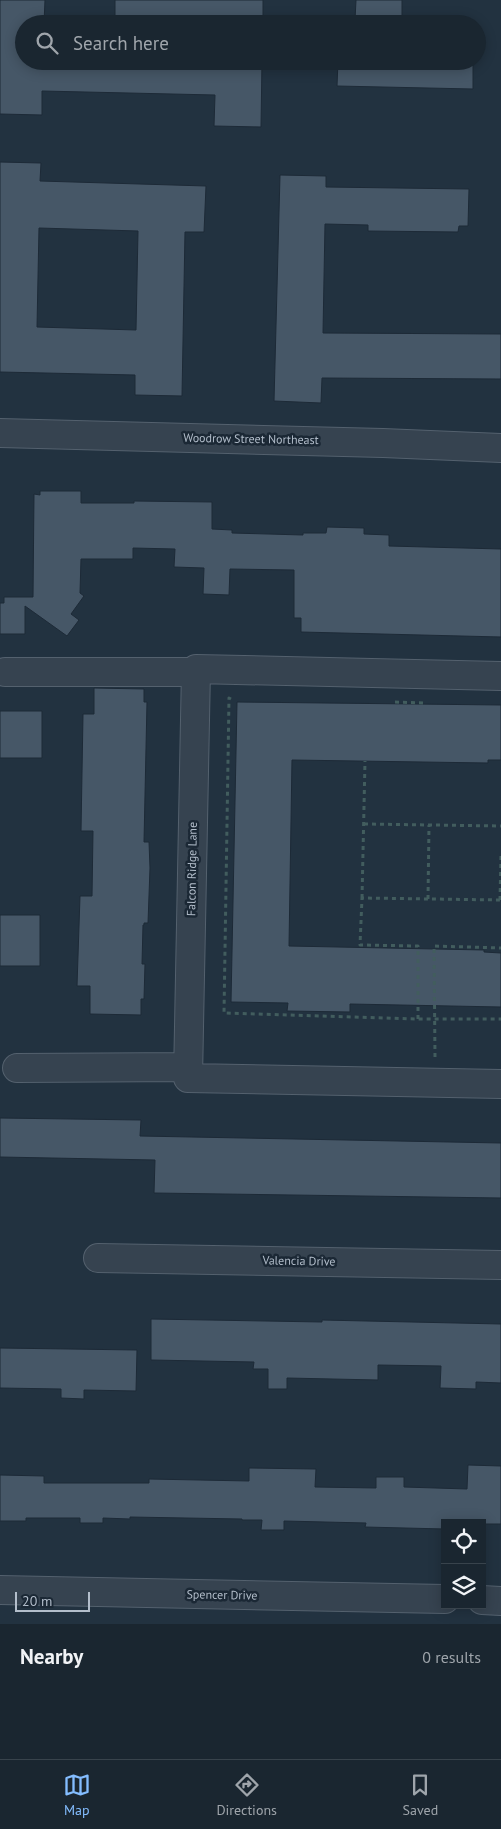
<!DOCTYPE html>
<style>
body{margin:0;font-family:"PT Sans",sans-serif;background:#27323c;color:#f1f3f6}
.controls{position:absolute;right:15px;bottom:15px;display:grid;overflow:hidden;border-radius:0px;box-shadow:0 2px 12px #0003}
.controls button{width:45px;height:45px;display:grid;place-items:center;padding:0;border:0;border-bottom:1px solid #38434c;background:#1a2630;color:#f1f3f6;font:25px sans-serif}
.scale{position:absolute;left:15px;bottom:12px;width:75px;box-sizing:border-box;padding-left:5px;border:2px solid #b3becb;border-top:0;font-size:14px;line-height:18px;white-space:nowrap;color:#b3becb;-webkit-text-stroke:4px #1b2835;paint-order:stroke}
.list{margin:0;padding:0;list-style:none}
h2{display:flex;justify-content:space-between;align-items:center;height:65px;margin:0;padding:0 20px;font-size:21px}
h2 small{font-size:16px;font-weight:400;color:#9fa5ab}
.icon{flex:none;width:28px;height:28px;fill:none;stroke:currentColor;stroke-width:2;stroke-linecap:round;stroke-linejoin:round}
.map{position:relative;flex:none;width:501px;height:1624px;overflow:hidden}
.search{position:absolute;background:#1a2630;box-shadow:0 2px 12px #0003;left:15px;right:15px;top:15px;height:55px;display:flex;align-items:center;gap:12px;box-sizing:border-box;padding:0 18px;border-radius:28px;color:#9fa5ab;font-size:19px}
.sheet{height:135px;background:#1a2630}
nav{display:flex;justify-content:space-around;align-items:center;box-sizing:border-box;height:70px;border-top:1px solid #38434c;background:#1a2630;font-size:14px;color:#9fa5ab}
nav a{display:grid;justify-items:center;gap:2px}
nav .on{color:#84bdff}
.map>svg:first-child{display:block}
.building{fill:#465767;stroke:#1d2a37;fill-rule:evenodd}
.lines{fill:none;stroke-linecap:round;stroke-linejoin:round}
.minor-casing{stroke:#54616e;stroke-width:30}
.path{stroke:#425d5e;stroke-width:3;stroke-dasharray:4 4;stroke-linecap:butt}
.minor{stroke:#364350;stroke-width:28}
.labels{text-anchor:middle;stroke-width:5;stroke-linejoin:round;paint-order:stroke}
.street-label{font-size:12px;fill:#b3becb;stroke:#1b2835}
</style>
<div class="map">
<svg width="501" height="1624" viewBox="0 0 501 1624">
<rect width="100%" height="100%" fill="#223240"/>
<path class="building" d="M 0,0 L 45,0 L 44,24 L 24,24 L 24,61 L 262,61 L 261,127 L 214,126 L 215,95 L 42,91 L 42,115 L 0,114 Z
M 115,0 L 263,0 L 263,24 L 115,21 Z
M 356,0 L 402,0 L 402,21 L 355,20 Z
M 338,61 L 473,61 L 473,89 L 337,86 Z
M 0,162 L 41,163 L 40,181 L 206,186 L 204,232 L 185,232 L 182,396 L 135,395 L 135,375 L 0,372 ZM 39,228 L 138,231 L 136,330 L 37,327 Z
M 280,175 L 326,176 L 326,187 L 469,189 L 468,226 L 459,226 L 458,232 L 368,231 L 368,225 L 325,224 L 323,333 L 501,334 L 501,379 L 322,378 L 321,403 L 274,401 Z
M 40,491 L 81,491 L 81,503 L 134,503 L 134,501 L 212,502 L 212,529 L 232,530 L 232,533 L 303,535 L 303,533 L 326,533 L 327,527 L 364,528 L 364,534 L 389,535 L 389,546 L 501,549 L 501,637 L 301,632 L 301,618 L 294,618 L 294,570 L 230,569 L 229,595 L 203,594 L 204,568 L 174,567 L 175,549 L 133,548 L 133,559 L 81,559 L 80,593 L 84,596 L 71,614 L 79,620 L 67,636 L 25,606 L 25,634 L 0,634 L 0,603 L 4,603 L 4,597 L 33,597 L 34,494 L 40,495 Z
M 94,688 L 144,689 L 144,702 L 147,702 L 144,842 L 149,842 L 150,868 L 148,923 L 144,923 L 144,925 L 143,925 L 142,964 L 145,964 L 144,999 L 141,999 L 141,1015 L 90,1014 L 90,986 L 77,986 L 80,896 L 92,896 L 93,831 L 81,831 L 83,714 L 94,714 Z
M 237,702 L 501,705 L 501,760 L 488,760 L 488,763 L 292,760 L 289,946 L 484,950 L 484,952 L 501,953 L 501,1007 L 350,1004 L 350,1012 L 287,1011 L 288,1003 L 231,1002 Z
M 0,711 L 42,711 L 42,758 L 0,758 Z
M 0,915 L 40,915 L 40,966 L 0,966 Z
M 0,1118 L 141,1120 L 140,1136 L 501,1143 L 501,1198 L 154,1193 L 155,1160 L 0,1157 Z
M 151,1319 L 322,1322 L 322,1320 L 501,1324 L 501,1383 L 476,1382 L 476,1389 L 440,1388 L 441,1366 L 378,1365 L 378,1380 L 287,1378 L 287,1389 L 268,1389 L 268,1369 L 253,1369 L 254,1362 L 151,1360 Z
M 0,1348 L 137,1350 L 136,1391 L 84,1390 L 84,1399 L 61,1398 L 61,1389 L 0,1388 Z
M 468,1465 L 501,1466 L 501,1524 L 484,1524 L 484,1530 L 482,1530 L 482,1523 L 445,1523 L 445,1529 L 365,1527 L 366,1523 L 284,1521 L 284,1530 L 261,1530 L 262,1520 L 242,1520 L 242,1519 L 130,1517 L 130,1519 L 103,1518 L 103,1523 L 80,1523 L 80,1518 L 26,1518 L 26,1521 L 0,1521 L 0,1475 L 44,1476 L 44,1483 L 149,1483 L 149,1479 L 249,1481 L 249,1468 L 316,1469 L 315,1487 L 376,1488 L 376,1477 L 404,1477 L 404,1487 L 467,1489 Z"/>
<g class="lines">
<g class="minor-casing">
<path id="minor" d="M 0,433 L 383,443 L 501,448
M 5,672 L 196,672
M 501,676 L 196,669 L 188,1078 L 501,1084
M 17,1068 L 188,1067
M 98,1258 L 501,1265
M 0,1590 L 445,1599
M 482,1600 L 501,1601"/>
</g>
<path class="path" d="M 231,699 L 229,698 L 224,1013 L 418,1019 L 501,1019
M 395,702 L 426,703
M 364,824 L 501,826
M 362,898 L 365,761
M 428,899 L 429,825
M 500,900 L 501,856
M 418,1019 L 418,946 L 360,945 L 362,898 L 501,900
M 435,1057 L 434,946 L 501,948"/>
<use href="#minor" class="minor"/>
</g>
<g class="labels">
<g class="street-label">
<text transform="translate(251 439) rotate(1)" y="4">Woodrow Street Northeast</text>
<text transform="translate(192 869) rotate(-89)" y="4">Falcon Ridge Lane</text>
<text transform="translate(299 1261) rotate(1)" y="4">Valencia Drive</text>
<text transform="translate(222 1595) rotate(1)" y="4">Spencer Drive</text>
</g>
</g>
</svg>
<div class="controls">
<button><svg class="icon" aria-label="locate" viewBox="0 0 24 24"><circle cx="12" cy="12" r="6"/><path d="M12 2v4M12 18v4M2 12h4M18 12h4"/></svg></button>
<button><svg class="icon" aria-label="layers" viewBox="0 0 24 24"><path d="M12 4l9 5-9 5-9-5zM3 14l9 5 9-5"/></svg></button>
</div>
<div class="scale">20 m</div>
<div class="search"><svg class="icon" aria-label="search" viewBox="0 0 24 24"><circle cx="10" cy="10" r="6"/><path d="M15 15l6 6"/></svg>Search here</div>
</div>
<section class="sheet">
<h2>Nearby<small>0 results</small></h2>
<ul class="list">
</ul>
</section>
<nav>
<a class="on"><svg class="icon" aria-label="map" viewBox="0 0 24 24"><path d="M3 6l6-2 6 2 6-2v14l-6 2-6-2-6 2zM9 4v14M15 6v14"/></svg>Map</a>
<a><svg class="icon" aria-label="directions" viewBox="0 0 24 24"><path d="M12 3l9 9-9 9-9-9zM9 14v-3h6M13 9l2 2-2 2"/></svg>Directions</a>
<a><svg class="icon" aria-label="saved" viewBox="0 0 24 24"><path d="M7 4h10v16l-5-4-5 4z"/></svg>Saved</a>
</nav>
